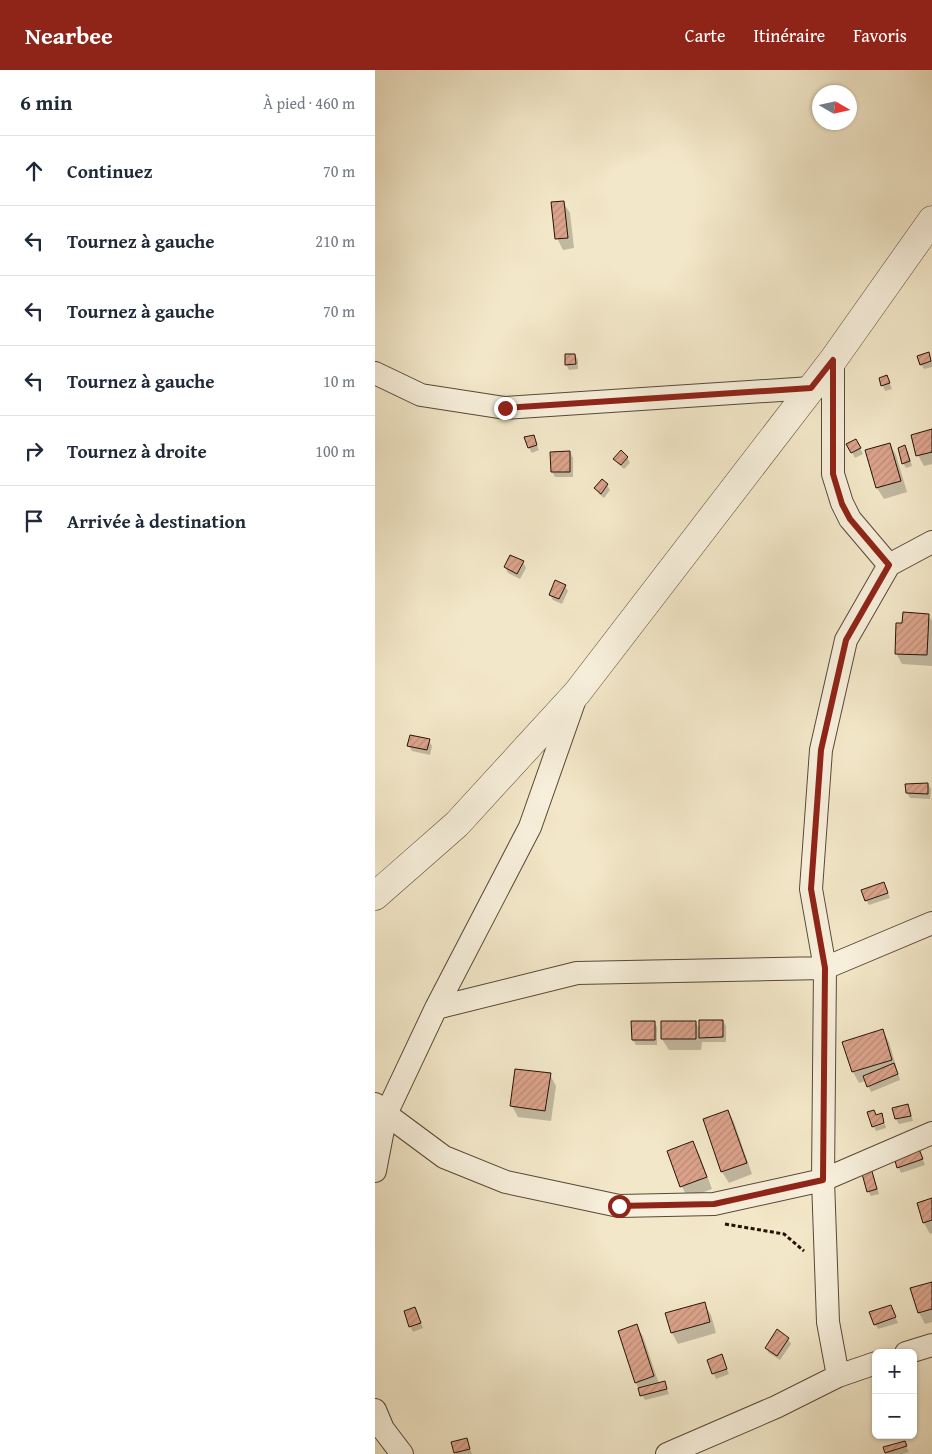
<!DOCTYPE html>
<html lang="fr">
<meta charset="utf-8">
<style>
body{margin:0;font-family:"Gentium Book Plus",serif;background:#f2f2f3;color:#1f2937}
.controls{position:absolute;right:15px;bottom:15px;display:grid;overflow:hidden;border-radius:8px;box-shadow:0 1px 4px #0004}
.controls button{width:45px;height:45px;display:grid;place-items:center;padding:0;border:0;border-bottom:1px solid #e0e1e3;background:#fff;color:#1f2937;font:25px sans-serif}
.compass{position:absolute;left:437px;top:15px;width:45px;height:45px;border-radius:50%;background:#fff;box-shadow:0 1px 4px #0004;rotate:99deg}
.stop{position:absolute;width:15px;height:15px;margin:-11px;border:4px solid #8f2418;border-radius:50%;background:#fff}
.stop.end{background:#8f2418;border-color:#fff;box-shadow:0 1px 5px #0008}
.list{margin:0;padding:0;list-style:none}
h2{display:flex;justify-content:space-between;align-items:center;height:65px;margin:0;padding:0 20px;font-size:21px}
h2 small{font-size:16px;font-weight:400;color:#747a83}
.list li{display:grid;grid-template-columns:32px 1fr auto;gap:15px;align-items:center;box-sizing:border-box;height:70px;padding:0 20px;border-top:1px solid #e0e1e3}
.list b{display:block;font-size:19px;white-space:nowrap}
.list em{font-size:16px;font-style:normal;color:#747a83}
.icon{flex:none;width:28px;height:28px;fill:none;stroke:currentColor;stroke-width:2;stroke-linecap:round;stroke-linejoin:round}
.map{position:relative;flex:none;width:557px;height:1384px;overflow:hidden}
header{display:flex;align-items:center;gap:30px;box-sizing:border-box;height:70px;padding:0 25px;background:#8f2418;color:#fff}
header strong{font-size:24px}
nav{display:flex;gap:28px;margin-inline-start:auto;font-size:18px}
main{display:flex}
aside{flex:1;background:#fff}
.map>svg:first-child{display:block}
.shadow{fill:#0003}
.building{fill:url(#building-hatch);stroke:#261305}
.lines{fill:none;stroke-linecap:round;stroke-linejoin:round}
.minor-casing{stroke:#594836;stroke-width:24}
.tertiary-casing{stroke:#594836;stroke-width:29}
.path{stroke:#261305;stroke-width:3;stroke-dasharray:4 2.5;stroke-linecap:butt}
.minor{stroke:#f7efdb;stroke-width:22}
.tertiary{stroke:#f7efdb;stroke-width:28}
.route{stroke:#8f2418;stroke-width:6}
</style>
<header>
<strong>Nearbee</strong>
<nav><a>Carte</a><a>Itinéraire</a><a>Favoris</a></nav>
</header>
<main>
<aside>
<h2>6 min<small>À pied · 460 m</small></h2>
<ul class="list">
<li><svg class="icon" aria-label="ahead" viewBox="0 0 24 24"><path d="M12 20V5M6 11l6-6 6 6"/></svg><div><b>Continuez</b></div><em>70 m</em></li>
<li><svg class="icon" aria-label="left" viewBox="0 0 24 24"><path d="M17 20v-9H6M10 6l-5 5 5 5"/></svg><div><b>Tournez à gauche</b></div><em>210 m</em></li>
<li><svg class="icon" aria-label="left" viewBox="0 0 24 24"><path d="M17 20v-9H6M10 6l-5 5 5 5"/></svg><div><b>Tournez à gauche</b></div><em>70 m</em></li>
<li><svg class="icon" aria-label="left" viewBox="0 0 24 24"><path d="M17 20v-9H6M10 6l-5 5 5 5"/></svg><div><b>Tournez à gauche</b></div><em>10 m</em></li>
<li><svg class="icon" aria-label="right" viewBox="0 0 24 24"><path d="M7 20v-9h11M14 6l5 5-5 5"/></svg><div><b>Tournez à droite</b></div><em>100 m</em></li>
<li><svg class="icon" aria-label="arrive" viewBox="0 0 24 24"><path d="M6 21V4h12l-3 4 3 4H6"/></svg><div><b>Arrivée à destination</b></div></li>
</ul>
</aside>
<div class="map">
<svg width="557" height="1384" viewBox="0 0 557 1384">
<defs>
<pattern id="building-hatch" width="6" height="6" patternUnits="userSpaceOnUse" patternTransform="scale(1.25)"><rect width="6" height="6" fill="#dba38b"/><path d="M-1 1l2-2M0 6l6-6M5 7l2-2" fill="none" stroke="#bc8b76"/></pattern>
</defs>
<rect width="100%" height="100%" fill="#f2e7c8"/>
<filter id="stains"><feTurbulence type="fractalNoise" baseFrequency=".004" numOctaves="4"/><feColorMatrix values="0 0 0 0 .2 0 0 0 0 .09 0 0 0 0 .02 0 0 0 .5 -.17"/></filter>
<radialGradient id="worn" r=".72"><stop offset=".6" stop-color="#630" stop-opacity="0"/><stop offset="1" stop-color="#630" stop-opacity=".3"/></radialGradient>
<path class="shadow" d="M 188,132 L 195,143 L 199,178 L 188,180 L 182,168 Z
M 553,284 L 557,292 L 557,297 L 549,299 L 546,294 Z
M 200,285 L 203,290 L 203,299 L 194,300 L 191,294 Z
M 512,307 L 517,319 L 510,321 L 505,309 Z
M 557,361 L 557,394 L 549,396 L 543,385 Z
M 158,366 L 164,380 L 157,383 L 154,378 Z
M 481,370 L 488,384 L 480,388 L 473,374 Z
M 515,375 L 521,385 L 532,422 L 509,429 L 502,418 L 492,381 Z
M 530,377 L 533,382 L 537,396 L 531,398 L 528,393 Z
M 195,382 L 198,388 L 198,407 L 180,407 L 177,402 Z
M 252,387 L 255,393 L 249,399 L 243,394 L 240,389 Z
M 232,415 L 235,420 L 229,428 L 224,424 L 221,418 Z
M 148,492 L 151,498 L 145,509 L 133,503 L 130,497 Z
M 190,516 L 193,521 L 187,534 L 178,530 L 175,525 Z
M 553,545 L 557,551 L 557,596 L 527,594 L 521,583 L 528,554 Z
M 54,671 L 57,676 L 55,685 L 37,681 L 34,676 Z
M 553,714 L 556,719 L 555,729 L 535,728 L 532,723 L 531,715 Z
M 511,818 L 515,828 L 494,835 L 491,830 Z
M 348,951 L 351,956 L 351,972 L 327,972 L 326,980 L 294,980 L 287,969 L 320,952 L 325,960 Z
M 279,952 L 282,957 L 282,975 L 261,975 L 258,970 Z
M 508,961 L 514,972 L 525,1010 L 496,1022 L 491,1011 L 484,1013 L 478,1002 L 469,972 Z
M 175,1005 L 181,1016 L 176,1051 L 143,1047 L 137,1036 Z
M 532,1035 L 535,1040 L 538,1051 L 524,1054 L 521,1049 L 519,1038 Z
M 353,1041 L 359,1052 L 377,1104 L 354,1113 L 347,1102 L 330,1049 Z
M 510,1054 L 511,1058 L 501,1061 L 499,1057 Z
M 317,1073 L 324,1084 L 337,1119 L 313,1128 L 307,1117 L 293,1082 Z
M 544,1080 L 550,1095 L 526,1103 L 520,1088 Z
M 495,1099 L 498,1104 L 504,1124 L 496,1126 L 493,1121 Z
M 557,1129 L 557,1163 L 555,1164 L 549,1153 Z
M 557,1215 L 557,1252 L 550,1254 L 544,1243 Z
M 329,1234 L 336,1245 L 341,1263 L 303,1274 L 297,1263 Z
M 516,1236 L 523,1253 L 503,1259 L 500,1254 Z
M 40,1238 L 48,1258 L 38,1262 L 35,1256 Z
M 261,1256 L 268,1266 L 284,1314 L 290,1313 L 294,1324 L 270,1330 L 267,1325 L 261,1313 Z
M 413,1269 L 416,1274 L 405,1290 L 394,1283 L 391,1278 Z
M 333,1291 L 349,1291 L 354,1304 L 341,1309 Z
M 91,1369 L 97,1384 L 81,1384 L 78,1373 Z
M 529,1372 L 534,1382 L 527,1384 L 512,1384 L 510,1378 Z"/>
<path class="building" d="M 189,131 L 193,168 L 180,169 L 176,132 Z
M 554,282 L 556,291 L 545,295 L 542,286 Z
M 190,284 L 200,284 L 201,294 L 190,295 Z
M 512,305 L 515,313 L 506,316 L 504,308 Z
M 557,359 L 557,382 L 541,386 L 536,365 Z
M 159,365 L 162,375 L 153,378 L 149,367 Z
M 481,369 L 486,378 L 476,383 L 471,374 Z
M 515,373 L 526,411 L 501,418 L 490,380 Z
M 530,375 L 535,391 L 527,394 L 523,378 Z
M 246,380 L 253,387 L 246,395 L 238,389 Z
M 195,381 L 195,402 L 176,402 L 175,382 Z
M 227,409 L 233,414 L 226,424 L 219,418 Z
M 135,485 L 149,491 L 142,504 L 129,497 Z
M 180,510 L 191,515 L 184,529 L 174,525 Z
M 528,542 L 554,544 L 552,585 L 520,584 L 521,553 L 527,553 Z
M 35,665 L 55,669 L 52,680 L 32,676 Z
M 553,713 L 553,724 L 531,723 L 530,714 Z
M 509,812 L 513,823 L 490,831 L 486,820 Z
M 324,950 L 348,950 L 348,967 L 324,968 Z
M 256,951 L 280,951 L 280,970 L 257,970 Z
M 286,951 L 321,951 L 321,969 L 286,969 Z
M 508,959 L 517,990 L 477,1002 L 467,972 Z
M 519,993 L 523,1004 L 492,1017 L 488,1006 Z
M 140,999 L 176,1003 L 170,1041 L 135,1036 Z
M 533,1034 L 536,1046 L 520,1049 L 517,1038 Z
M 353,1040 L 372,1093 L 346,1102 L 328,1049 Z
M 499,1040 L 501,1045 L 507,1043 L 509,1053 L 497,1057 L 492,1042 Z
M 318,1071 L 332,1107 L 305,1117 L 292,1081 Z
M 544,1079 L 548,1089 L 522,1098 L 519,1087 Z
M 496,1098 L 502,1119 L 492,1122 L 486,1100 Z
M 557,1128 L 557,1150 L 548,1153 L 542,1133 Z
M 557,1212 L 557,1239 L 543,1243 L 535,1218 Z
M 330,1232 L 335,1252 L 296,1263 L 290,1243 Z
M 516,1235 L 521,1247 L 499,1255 L 494,1242 Z
M 40,1237 L 46,1253 L 34,1257 L 29,1241 Z
M 262,1254 L 279,1306 L 260,1313 L 243,1261 Z
M 402,1259 L 414,1268 L 402,1286 L 390,1278 Z
M 347,1284 L 352,1299 L 337,1304 L 332,1290 Z
M 290,1311 L 292,1319 L 265,1326 L 263,1318 Z
M 92,1368 L 95,1379 L 79,1383 L 76,1372 Z
M 530,1371 L 532,1376 L 510,1383 L 508,1377 Z"/>
<g class="lines">
<g class="minor-casing">
<path id="minor" d="M 458,290 L 458,404 L 467,433 L 475,449 L 514,495
M 0,303 L 46,325 L 130,338 L 436,318
M 61,938 L 202,903 L 450,898 L 557,853
M 0,1034 L 11,1044 L 69,1087 L 131,1112 L 244,1136 L 339,1134 L 448,1110 L 557,1063
M 0,1101 L 11,1044 L 61,938 L 155,757 L 200,629
M 531,1283 L 557,1275
M 463,1306 L 453,1252 L 448,1110 L 450,898 L 436,819 L 446,680 L 471,570 L 514,495 L 557,472
M 0,1340 L 8,1359 L 27,1384
M 292,1384 L 401,1337 L 463,1306 L 501,1293"/>
</g>
<g class="tertiary-casing">
<path id="tertiary" d="M 0,826 L 82,754 L 202,623 L 458,290 L 557,150"/>
</g>
<path class="path" d="M 350,1154 L 409,1164 L 429,1181"/>
<use href="#minor" class="minor"/>
<use href="#tertiary" class="tertiary"/>
</g>
<g class="lines">
<path class="route" d="M 130,338 L 436,318 L 458,290 L 458,404 L 467,434 L 475,449 L 514,495 L 471,570 L 446,680 L 436,819 L 450,898 L 448,1110 L 339,1134 L 244,1136"/>
</g>
<rect width="100%" height="100%" filter="url(#stains)"/>
<rect width="100%" height="100%" fill="url(#worn)"/>
</svg>
<div class="controls">
<button>+</button>
<button>−</button>
</div>
<svg class="compass" viewBox="-18 -18 36 36"><path d="M0-13l5 13h-10z" fill="#e53935"/><path d="M0 13l5-13h-10z" fill="#747a83"/></svg>
<div class="stop" style="left:244px;top:1136px"></div>
<div class="stop end" style="left:130px;top:338px"></div>
</div>
</main>
